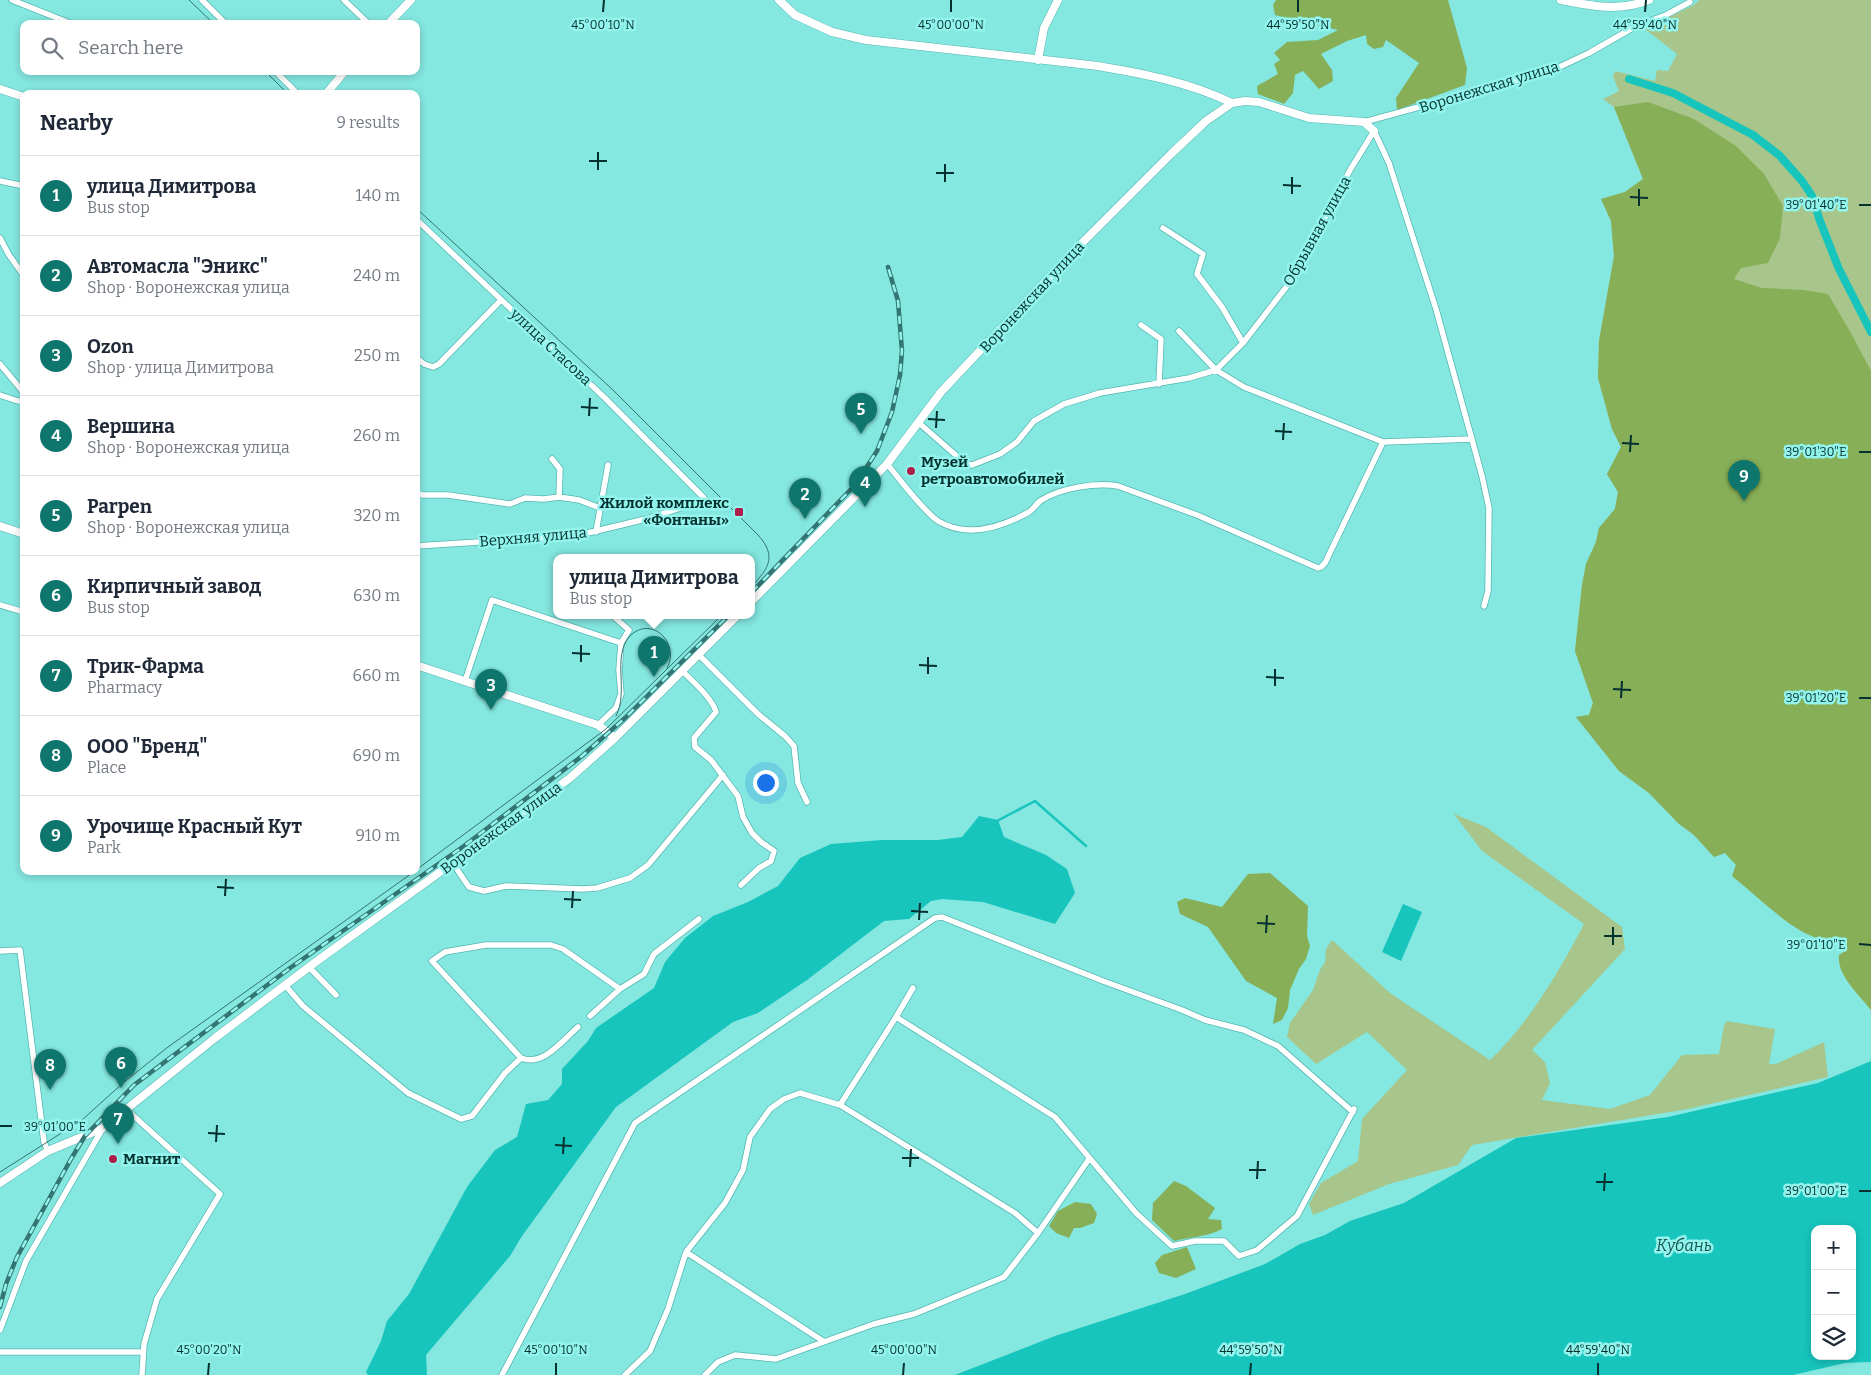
<!DOCTYPE html>
<meta charset="utf-8">
<style>
body{margin:0;font-family:Bitter,serif;background:#f6f6f7;color:#1f2937}
.controls{position:absolute;right:15px;bottom:15px;display:grid;overflow:hidden;border-radius:10px;box-shadow:0 2px 8px #0003}
.controls button{width:45px;height:45px;display:grid;place-items:center;padding:0;border:0;border-bottom:1px solid #e0e1e3;background:#fff;color:#1f2937;font:25px sans-serif}
.you{position:absolute;left:765px;top:782px;width:18px;height:18px;margin:-12px;border:4px solid #fff;border-radius:50%;background:#1a73e8;box-shadow:0 0 0 8px #1a73e833}
.badge{display:grid;place-items:center;width:32px;height:32px;border-radius:50%;background:#0f766e;color:#fff;font-size:16px;font-weight:700}
.pin{position:absolute;translate:-50% -41px;filter:drop-shadow(0 1px 2px #0008)}
.pin::after{content:'';position:absolute;top:26px;width:18px;height:15px;background:inherit;clip-path:polygon(0 0,100% 0,50% 100%)}
.popup{position:absolute;left:553px;top:554px;width:202px;height:65px;box-sizing:border-box;display:grid;place-content:center;border-radius:10px;background:#fff;filter:drop-shadow(0 1px 4px #0005);font-size:16px;white-space:nowrap;color:#747a83}
.popup b{font-size:19px;color:#1f2937}
.popup::after{content:'';position:absolute;left:50%;top:100%;margin-left:-10px;border:10px solid transparent;border-top-color:#fff}
.list{margin:0;padding:0;list-style:none}
h2{display:flex;justify-content:space-between;align-items:center;height:65px;margin:0;padding:0 20px;font-size:21px}
h2 small{font-size:16px;font-weight:400;color:#747a83}
.list li{display:grid;grid-template-columns:32px 1fr auto;gap:15px;align-items:center;box-sizing:border-box;height:80px;padding:0 20px;border-top:1px solid #e0e1e3}
.list b{display:block;font-size:19px;white-space:nowrap}
.list p{margin:0;font-size:16px;white-space:nowrap;color:#747a83}
.list em{font-size:16px;font-style:normal;color:#747a83}
.icon{flex:none;width:28px;height:28px;fill:none;stroke:currentColor;stroke-width:2;stroke-linecap:round;stroke-linejoin:round}
.map{position:relative;flex:none;width:1871px;height:1375px;overflow:hidden}
.search{position:absolute;background:#fff;box-shadow:0 2px 8px #0003;left:20px;top:20px;width:400px;height:55px;display:flex;align-items:center;gap:12px;box-sizing:border-box;padding:0 18px;border-radius:10px;color:#747a83;font-size:19px}
.panel{position:absolute;background:#fff;box-shadow:0 2px 8px #0003;left:20px;top:90px;width:400px;height:785px;border-radius:10px}
.map>svg:first-child{display:block}
.green{fill:#a8c68b}
.forest{fill:#86af57}
.water{fill:#17c5bd;fill-rule:evenodd}
.lines{fill:none;stroke-linecap:round;stroke-linejoin:round}
.stream{stroke:#17c5bd;stroke-width:2.5}
.canal{stroke:#17c5bd;stroke-width:8}
.minor-casing{stroke:#54b7b1;stroke-width:7}
.tertiary-casing{stroke:#54b7b1;stroke-width:9}
.minor{stroke:#fff;stroke-width:5.5}
.tertiary{stroke:#fff;stroke-width:8}
.tram{stroke:#337572;stroke-width:1}
.rail-casing{stroke:#337572;stroke-width:4.5}
.rail{stroke:#92f4ed;stroke-width:2.5;stroke-dasharray:8;stroke-linecap:butt}
.ticks{fill:none;stroke:#03312f;stroke-width:2}
.poi-dot{fill:#ae1c4a;stroke:#92f4ed;stroke-width:2}
.labels{text-anchor:middle;stroke-width:5;stroke-linejoin:round;paint-order:stroke}
.street-label{font-size:15px;fill:#03312f;stroke:#92f4ed}
.poi-label{font-size:15px;font-weight:bold;fill:#03312f;stroke:#92f4ed;text-anchor:start}
.water-label{font-size:16px;font-style:italic;fill:#145451;stroke:#92f4ed}
.ticks-label{font-size:12px;text-anchor:middle;fill:#03312f;stroke:#92f4ed;stroke-width:5;stroke-linejoin:round;paint-order:stroke}
</style>
<div class="map">
<svg width="1871" height="1375" viewBox="0 0 1871 1375">
<rect width="100%" height="100%" fill="#84e7e0"/>
<path class="green" d="M 1699,0 L 1871,0 L 1871,1010 C 1859,994 1837,976 1839,955 L 1847,950 L 1847,938 L 1838,939 L 1830,946 C 1821,939 1813,937 1803,932 C 1777,917 1755,894 1732,876 L 1736,865 L 1725,853 L 1714,857 L 1694,835 L 1678,823 L 1649,793 L 1619,771 L 1576,717 L 1589,715 L 1593,703 L 1575,651 L 1582,585 L 1586,564 L 1596,542 L 1599,528 L 1615,509 L 1618,492 L 1607,474 L 1621,447 L 1612,429 L 1598,378 L 1599,341 L 1614,256 L 1611,221 L 1601,199 L 1625,192 L 1643,179 L 1614,107 L 1603,99 L 1619,91 L 1613,77 L 1615,71 L 1655,81 L 1657,70 L 1668,71 L 1677,54 L 1645,29 L 1694,5 Z
M 1454,814 L 1486,827 L 1622,927 L 1625,949 L 1532,1050 L 1545,1062 L 1550,1083 L 1542,1100 L 1610,1109 L 1650,1095 L 1682,1055 L 1719,1054 L 1724,1025 L 1727,1021 L 1775,1029 L 1769,1064 L 1776,1064 L 1824,1042 L 1828,1077 L 1688,1109 L 1472,1145 L 1458,1165 L 1389,1184 L 1313,1215 L 1309,1204 L 1321,1183 L 1358,1161 L 1362,1119 L 1407,1070 L 1367,1032 L 1316,1064 L 1287,1037 L 1290,1023 L 1313,990 L 1320,970 L 1325,962 L 1326,949 L 1332,940 L 1390,993 L 1490,1060 C 1530,1022 1558,973 1584,924 L 1482,851 Z"/>
<path class="forest" d="M 1276,0 L 1448,0 L 1467,68 L 1465,85 L 1397,110 L 1396,98 L 1419,63 L 1386,40 L 1383,47 L 1374,49 L 1367,44 L 1366,35 L 1347,41 L 1321,54 L 1332,70 L 1333,81 L 1319,89 L 1303,71 L 1295,75 L 1293,93 L 1284,104 L 1258,94 L 1257,86 L 1278,74 L 1274,64 L 1280,60 L 1274,53 L 1287,42 L 1318,40 L 1338,30 L 1275,15 L 1273,5 Z
M 1648,102 L 1694,119 L 1736,146 L 1764,174 L 1783,206 L 1780,238 L 1768,263 L 1741,268 L 1734,279 L 1762,288 L 1804,290 L 1828,294 L 1851,333 L 1871,371 L 1871,1010 C 1859,994 1837,976 1839,955 L 1847,950 L 1847,938 L 1838,939 L 1830,946 C 1821,939 1813,937 1803,932 C 1777,917 1755,894 1732,876 L 1736,865 L 1725,853 L 1714,857 L 1694,835 L 1678,823 L 1649,793 L 1619,771 L 1576,717 L 1589,715 L 1593,703 L 1575,651 L 1582,585 L 1586,564 L 1596,542 L 1599,528 L 1615,509 L 1618,492 L 1607,474 L 1621,447 L 1612,429 L 1598,378 L 1599,341 L 1614,256 L 1611,221 L 1601,199 L 1625,192 L 1643,179 L 1614,107 Z
M 1270,873 L 1308,906 L 1307,936 L 1310,946 L 1306,959 L 1299,969 L 1290,990 L 1288,1008 L 1282,1020 L 1273,1024 L 1277,998 L 1246,981 L 1208,927 L 1180,914 L 1177,902 L 1185,898 L 1222,907 L 1248,874 Z
M 1174,1181 L 1186,1186 L 1215,1208 L 1208,1219 L 1221,1220 L 1222,1229 C 1207,1237 1190,1237 1174,1241 L 1152,1220 L 1153,1203 Z
M 1075,1202 L 1091,1204 L 1097,1214 L 1094,1223 L 1080,1228 L 1074,1228 L 1069,1238 L 1056,1233 L 1049,1226 L 1058,1211 Z
M 1187,1247 L 1196,1269 L 1176,1278 L 1159,1273 L 1155,1263 L 1162,1255 Z"/>
<path class="water" d="M 979,816 L 998,820 L 1004,837 L 1046,855 L 1067,869 L 1075,893 L 1055,924 L 983,902 L 942,899 L 931,901 L 909,919 L 884,921 L 807,980 L 758,1013 L 733,1022 L 616,1107 L 522,1236 L 510,1256 L 426,1355 L 427,1375 L 368,1375 L 366,1372 L 381,1341 L 387,1321 L 409,1294 L 467,1187 L 495,1150 L 517,1137 L 526,1104 L 548,1100 L 562,1084 L 562,1069 L 588,1041 L 596,1028 L 654,988 L 665,962 L 685,938 L 713,916 L 748,902 L 778,886 L 800,858 L 831,844 L 882,840 L 938,840 L 962,837 Z
M 1403,904 L 1422,912 L 1401,961 L 1382,952 Z
M 1871,1061 L 1871,1361 L 1870,1362 L 1845,1363 L 1793,1375 L 955,1375 L 1055,1336 L 1185,1294 L 1265,1264 L 1300,1244 L 1325,1235 L 1350,1221 L 1404,1203 L 1516,1138 L 1668,1117 L 1818,1083 ZM 1815,1229 L 1852,1229 L 1852,1356 L 1815,1356 Z"/>
<g class="lines">
<path class="stream" d="M 997,821 L 1035,801 L 1086,846"/>
<path class="canal" d="M 1629,79 L 1673,93 L 1753,135 L 1779,155 L 1802,181 L 1812,196 L 1820,221 L 1839,269 L 1871,332"/>
<g class="minor-casing">
<path id="minor" d="M 12,0 L 72,24
M 202,0 L 226,24
M 344,0 L 369,24
M 275,71 L 298,94
M 1364,122 L 1551,71 L 1589,53 L 1636,26 L 1666,15 L 1690,2
M 1374,131 L 1389,163 L 1436,309 L 1482,476 L 1489,508 L 1488,591 L 1484,606
M 0,181 L 24,186
M 416,219 L 606,399 L 704,498 L 696,503 L 646,519 L 575,536 L 416,546
M 1163,228 L 1203,254 L 1197,274 L 1222,307 L 1243,343
M 0,238 L 9,255 L 24,276
M 1141,325 L 1161,339 L 1159,384
M 1179,331 L 1216,370 L 1244,387 L 1383,442 L 1472,439
M 416,357 L 424,364 L 433,367 L 439,364 L 501,300
M 0,364 L 24,393
M 0,395 L 18,401 L 24,401
M 919,423 L 966,464 L 972,465 L 1000,454 L 1017,442 L 1034,421 L 1064,404 L 1100,393 L 1189,378 L 1216,370 L 1243,343 L 1294,277 L 1350,170 L 1374,131
M 552,459 L 560,469 L 559,497
M 887,464 C 899,478 924,512 938,521 C 968,539 1002,527 1029,512 C 1034,509 1036,504 1040,501 C 1059,488 1097,482 1118,486 L 1197,515 L 1318,568 L 1321,567 L 1325,563 L 1383,442
M 416,493 L 423,495 L 448,495 L 510,504 L 525,498 L 544,499 L 559,497 L 579,500 L 600,508
M 596,532 L 608,465
M 0,605 L 24,612
M 613,616 L 629,630 L 621,643
M 698,654 L 758,714 L 785,736 L 794,746 L 798,783 L 807,802
M 682,671 C 692,680 713,699 716,712 L 694,738 L 695,747 L 711,760 L 738,796 L 743,817 L 752,833 L 761,842 L 774,851 L 771,861 L 759,868 L 741,885
M 465,681 L 492,600 L 621,643 L 619,670 L 621,694 L 616,708 L 598,725
M 452,862 L 469,887 L 484,891 L 506,886 L 583,889 L 597,888 L 630,878 L 648,865 L 723,775
M 0,951 L 20,950 L 44,1142 L 48,1151
M 309,967 L 336,995
M 285,985 L 303,1006 L 408,1093 L 461,1119 L 472,1116 L 505,1073 L 521,1058
M 590,1016 L 620,989 L 644,974 L 654,954 L 699,919
M 896,1017 L 913,988
M 578,1027 C 562,1041 543,1067 521,1058 L 432,961 L 445,952 L 486,945 L 551,945 L 563,949 L 620,989
M 840,1105 L 896,1017 L 1055,1117 L 1136,1213 L 1172,1246 L 1195,1241 L 1224,1241 L 1239,1256 L 1257,1250 L 1297,1216 L 1354,1109
M 126,1109 L 220,1194 L 157,1299 L 144,1344 L 142,1375
M 686,1252 L 823,1341
M 0,1330 L 26,1261 L 103,1128
M 0,1352 L 143,1352
M 502,1375 L 635,1123 L 935,918 L 942,917 L 1103,981 L 1182,1010 L 1205,1020 L 1244,1030 L 1278,1046 L 1353,1112
M 625,1375 L 650,1351 L 668,1309 L 686,1252 L 725,1203 L 743,1170 L 750,1137 L 770,1109 L 784,1099 L 800,1093 L 840,1105 L 1015,1213 L 1038,1233
M 705,1375 L 718,1362 L 735,1355 L 776,1359 L 874,1324 L 914,1314 L 1004,1277 L 1038,1233 L 1089,1159"/>
</g>
<g class="tertiary-casing">
<path id="tertiary" d="M 779,0 L 795,15 L 832,32 L 866,40 L 1098,66 C 1144,74 1189,82 1232,103
M 1561,0 C 1592,6 1619,12 1649,0
M 388,24 L 411,0
M 1038,60 L 1044,28 L 1058,0
M 0,89 L 24,97
M 326,94 L 345,71
M 0,526 L 24,534
M 752,601 L 887,464 L 941,392 L 1070,255 L 1171,154 L 1206,121 L 1232,103 L 1245,101 L 1259,102 L 1309,118 L 1364,122 L 1374,131
M 416,665 L 598,725 L 615,738
M 0,1183 L 48,1151 L 103,1128 L 215,1038 L 317,961 L 570,778 L 615,738 L 737,616"/>
</g>
<use href="#minor" class="minor"/>
<use href="#tertiary" class="tertiary"/>
<path class="tram" d="M 189,0 L 214,24
M 265,71 L 288,94
M 416,208 L 614,391 L 758,535 C 777,556 769,568 752,586
M 616,716 C 629,691 612,658 629,637 C 650,614 681,642 667,668
M 416,870 L 606,729 L 721,616
M 0,1172 L 82,1120 L 123,1083 L 168,1047 L 415,871"/>
<g class="rail-casing">
<path id="rail" d="M 752,592 L 855,485 L 877,451 L 892,412 L 900,375 L 902,351 L 898,301 L 888,267
M 0,1307 L 6,1284 L 17,1257 L 71,1159 L 85,1136 L 134,1085 L 290,968 L 464,846 L 582,756 L 625,718 L 728,616"/>
</g>
<use href="#rail" class="rail"/>
</g>
<path class="ticks" d="M 603,12 L 604,0M 951,12 L 951,0M 1298,12 L 1298,0M 1645,12 L 1646,0M 589,161 L 607,161M 598,170 L 598,152M 936,173 L 954,173M 945,182 L 945,164M 1283,185 L 1301,186M 1292,194 L 1292,177M 1630,197 L 1648,198M 1859,205 L 1871,205M 1639,206 L 1639,189M 581,407 L 598,408M 589,416 L 590,398M 928,419 L 945,420M 936,428 L 937,411M 1275,431 L 1292,432M 1283,440 L 1284,423M 1622,443 L 1639,444M 1630,452 L 1631,435M 1859,452 L 1871,452M 572,653 L 590,654M 581,662 L 581,645M 919,665 L 937,666M 928,674 L 928,657M 1266,677 L 1284,678M 1275,686 L 1275,669M 1613,689 L 1631,690M 1621,698 L 1622,681M 1859,698 L 1871,698M 217,887 L 234,888M 225,896 L 226,879M 564,899 L 581,900M 572,908 L 573,891M 911,911 L 928,912M 919,920 L 920,903M 1257,923 L 1275,924M 1266,933 L 1267,915M 1604,936 L 1622,936M 1859,944 L 1871,945M 1613,945 L 1613,927M 0,1126 L 12,1126M 208,1133 L 225,1134M 216,1142 L 217,1125M 555,1145 L 572,1146M 563,1154 L 564,1137M 902,1158 L 919,1158M 910,1167 L 911,1149M 1249,1170 L 1266,1170M 1257,1179 L 1258,1161M 1596,1182 L 1613,1182M 1604,1191 L 1605,1173M 1859,1191 L 1871,1191M 208,1375 L 209,1363M 556,1375 L 556,1363M 903,1375 L 904,1363M 1250,1375 L 1251,1363M 1598,1375 L 1598,1363"/>
<g class="poi-dot">
<circle cx="911" cy="471" r="5"/>
<rect x="734" y="507" width="10" height="10" rx="2.5"/>
<circle cx="113" cy="1159" r="5"/>
</g>
<g class="labels">
<g class="street-label">
<text transform="translate(1489 87) rotate(-17)" y="5">Воронежская улица</text>
<text transform="translate(1317 231) rotate(-61)" y="5">Обрывная улица</text>
<text transform="translate(1032 297) rotate(-47)" y="5">Воронежская улица</text>
<text transform="translate(551 347) rotate(43)" y="5">улица Стасова</text>
<text transform="translate(533 537) rotate(-5)" y="5">Верхняя улица</text>
<text transform="translate(501 828) rotate(-36)" y="5">Воронежская улица</text>
</g>
<g class="poi-label">
<text x="921" y="467">Музей<tspan x="921" dy="17">ретроавтомобилей</tspan></text>
<text x="729" y="508" text-anchor="end">Жилой комплекс<tspan x="729" dy="17">«Фонтаны»</tspan></text>
<text x="123" y="1164">Магнит</text>
</g>
<g class="water-label">
<text x="1684" y="1251">Кубань</text>
</g>
</g>
<g class="ticks-label">
<text x="603" y="29">45°00'10"N</text>
<text x="951" y="29">45°00'00"N</text>
<text x="1298" y="29">44°59'50"N</text>
<text x="1645" y="29">44°59'40"N</text>
<text x="1816" y="209">39°01'40"E</text>
<text x="1816" y="456">39°01'30"E</text>
<text x="1816" y="702">39°01'20"E</text>
<text x="1816" y="949">39°01'10"E</text>
<text x="55" y="1131">39°01'00"E</text>
<text x="1816" y="1195">39°01'00"E</text>
<text x="209" y="1354">45°00'20"N</text>
<text x="556" y="1354">45°00'10"N</text>
<text x="904" y="1354">45°00'00"N</text>
<text x="1251" y="1354">44°59'50"N</text>
<text x="1598" y="1354">44°59'40"N</text>
</g>
</svg>
<div class="controls">
<button>+</button>
<button>−</button>
<button><svg class="icon" aria-label="layers" viewBox="0 0 24 24"><path d="M12 4l9 5-9 5-9-5zM3 14l9 5 9-5"/></svg></button>
</div>
<div class="you"></div>
<div class="pin badge" style="left:654px;top:677px">1</div>
<div class="popup"><b>улица Димитрова</b>Bus stop</div>
<div class="pin badge" style="left:805px;top:519px">2</div>
<div class="pin badge" style="left:491px;top:710px">3</div>
<div class="pin badge" style="left:865px;top:507px">4</div>
<div class="pin badge" style="left:861px;top:434px">5</div>
<div class="pin badge" style="left:121px;top:1088px">6</div>
<div class="pin badge" style="left:118px;top:1144px">7</div>
<div class="pin badge" style="left:50px;top:1090px">8</div>
<div class="pin badge" style="left:1744px;top:501px">9</div>
<div class="search"><svg class="icon" aria-label="search" viewBox="0 0 24 24"><circle cx="10" cy="10" r="6"/><path d="M15 15l6 6"/></svg>Search here</div>
<section class="panel">
<h2>Nearby<small>9 results</small></h2>
<ul class="list">
<li><span class="badge">1</span><div><b>улица Димитрова</b><p>Bus stop</p></div><em>140 m</em></li>
<li><span class="badge">2</span><div><b>Автомасла &quot;Эникс&quot;</b><p>Shop · Воронежская улица</p></div><em>240 m</em></li>
<li><span class="badge">3</span><div><b>Ozon</b><p>Shop · улица Димитрова</p></div><em>250 m</em></li>
<li><span class="badge">4</span><div><b>Вершина</b><p>Shop · Воронежская улица</p></div><em>260 m</em></li>
<li><span class="badge">5</span><div><b>Parpen</b><p>Shop · Воронежская улица</p></div><em>320 m</em></li>
<li><span class="badge">6</span><div><b>Кирпичный завод</b><p>Bus stop</p></div><em>630 m</em></li>
<li><span class="badge">7</span><div><b>Трик-Фарма</b><p>Pharmacy</p></div><em>660 m</em></li>
<li><span class="badge">8</span><div><b>ООО &quot;Бренд&quot;</b><p>Place</p></div><em>690 m</em></li>
<li><span class="badge">9</span><div><b>Урочище Красный Кут</b><p>Park</p></div><em>910 m</em></li>
</ul>
</section>
</div>
